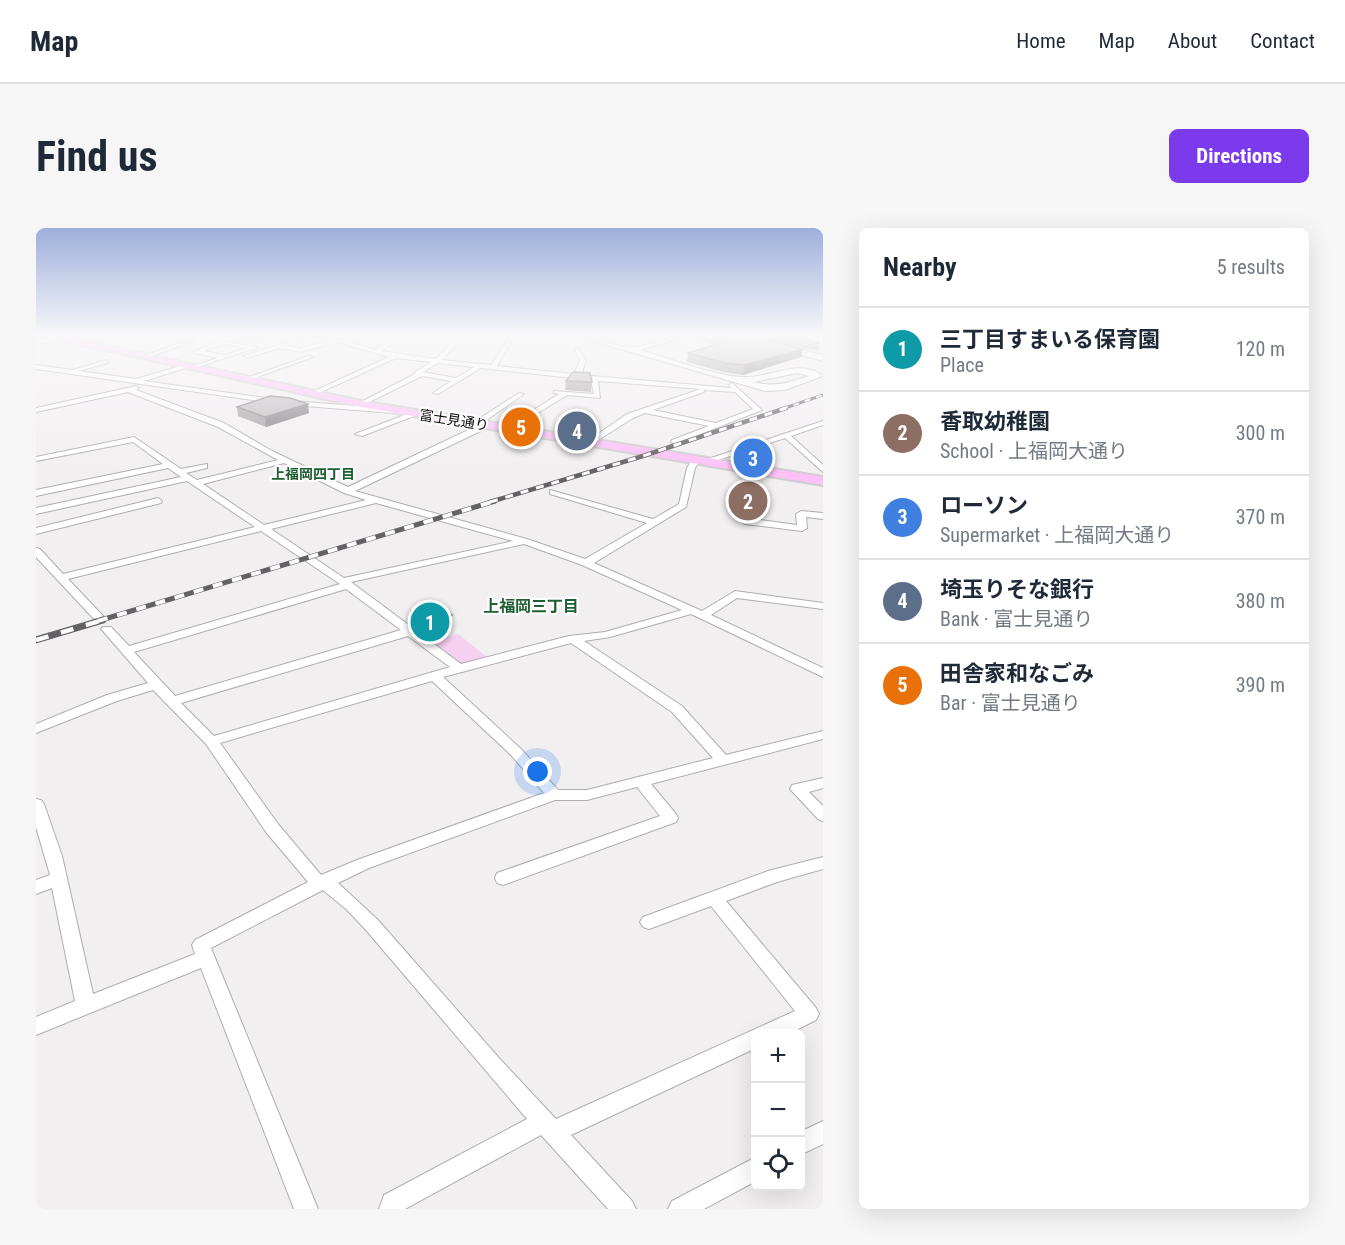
<!DOCTYPE html>
<meta charset="utf-8">
<style>
body{margin:0;font-family:"Roboto Condensed","Noto Sans JP",sans-serif;background:#f6f6f7;color:#1f2937}
.controls{position:absolute;right:18px;bottom:18px;display:grid;overflow:hidden;border-radius:9px;box-shadow:0 6px 24px #0002}
.controls button{width:54px;height:54px;display:grid;place-items:center;padding:0;border:0;border-bottom:2px solid #e0e1e3;background:#fff;color:#1f2937;font:30px sans-serif}
.you{position:absolute;left:502px;top:544px;width:21px;height:21px;margin:-15px;border:4px solid #fff;border-radius:50%;background:#1a73e8;box-shadow:0 0 0 9px #1a73e833}
.badge{display:grid;place-items:center;width:39px;height:39px;border-radius:50%;background:#7c3aed;color:#fff;font-size:20px;font-weight:700}
.pin{position:absolute;translate:-50% -50%;border:3px solid #fff;box-shadow:0 2px 6px #0006}
.list{margin:0;padding:0;list-style:none}
h2{display:flex;justify-content:space-between;align-items:center;height:78px;margin:0;padding:0 24px;font-size:26px}
h2 small{font-size:20px;font-weight:400;color:#747a83}
.list li{display:grid;grid-template-columns:39px 1fr auto;gap:18px;align-items:center;box-sizing:border-box;height:84px;padding:0 24px;border-top:2px solid #e0e1e3}
.list b{display:block;font-size:22px;white-space:nowrap}
.list p{margin:0;font-size:20px;white-space:nowrap;color:#747a83}
.list em{font-size:20px;font-style:normal;color:#747a83}
.icon{flex:none;width:33px;height:33px;fill:none;stroke:currentColor;stroke-width:2;stroke-linecap:round;stroke-linejoin:round}
.map{position:relative;flex:none;width:787px;height:981px;overflow:hidden;border-radius:9px}
header{display:flex;align-items:center;gap:36px;box-sizing:border-box;height:84px;padding:0 30px;background:#fff;border-bottom:2px solid #e0e1e3}
header strong{font-size:28px}
nav{display:flex;gap:33px;margin-inline-start:auto;font-size:21px}
.intro{display:flex;align-items:center;justify-content:space-between;box-sizing:border-box;height:144px;padding:0 36px}
h1{margin:0;font-size:42px}
.button{padding:15px 27px;border-radius:9px;background:#7c3aed;color:#fff;font-size:21px;font-weight:700}
main{display:flex;gap:36px;padding:0 36px}
aside{flex:1;background:#fff;border-radius:9px;box-shadow:0 6px 24px #0002}
.map>svg:first-child{display:block}
.green{fill:#f5d0f1}
.lines{fill:none;stroke-linecap:round;stroke-linejoin:round}
.street-casing{stroke:#afacaf;stroke-width:2}
.secondary-casing{stroke:#afacaf;stroke-width:2}
.primary-casing{stroke:#cecece;stroke-width:4}
.street{fill:#fff;fill-rule:evenodd}
.secondary{fill:#fff;fill-rule:evenodd}
.primary{fill:#fdc1f8;fill-rule:evenodd}
.rail-far3-casing{stroke:#636163;stroke-width:3}
.rail-far2-casing{stroke:#636163;stroke-width:4.5}
.rail-far1-casing{stroke:#636163;stroke-width:5}
.rail-casing{stroke:#636163;stroke-width:7}
.rail-far3{stroke:#fffcff;stroke-width:2;stroke-dasharray:6;stroke-linecap:butt}
.rail-far2{stroke:#fffcff;stroke-width:3;stroke-dasharray:8;stroke-linecap:butt}
.rail-far1{stroke:#fffcff;stroke-width:4;stroke-dasharray:10;stroke-linecap:butt}
.rail{stroke:#fffcff;stroke-width:4.5;stroke-dasharray:13;stroke-linecap:butt}
.wall{fill:#a3a0a2}
.shaded-wall{fill:#848284}
.building{fill:#bdbabc;stroke:#848284;stroke-width:1.5}
.labels{text-anchor:middle;stroke-width:4.5;stroke-linejoin:round;paint-order:stroke}
.far-street-label{font-size:14px;fill:#0c0b0c;stroke:#fffcff}
.far-neighbourhood-label{font-size:14px;font-weight:bold;fill:#1f6032;stroke:#fffcff}
.neighbourhood-label{font-size:16px;font-weight:bold;fill:#1f6032;stroke:#fffcff}
</style>
<header>
<strong>Map</strong>
<nav><a>Home</a><a>Map</a><a>About</a><a>Contact</a></nav>
</header>
<div class="intro"><h1>Find us</h1><a class="button">Directions</a></div>
<main>
<div class="map">
<svg width="787" height="981" viewBox="0 0 787 981">
<rect width="100%" height="100%" fill="#f2eff1"/>
<path class="green" d="M 422,406 L 452,430 L 425,437 L 394,415 Z"/>
<g class="lines">
<g class="street-casing">
<path id="street" d="M 199,107 L 223,110 L 243,107 L 223,114 Z
M 272,107 L 281,107 L 250,118 L 265,120 L 295,112 L 281,107 L 290,107 L 339,122 L 364,107 L 398,107 L 393,112 L 367,110 L 345,123 L 400,131 L 423,107 L 429,107 L 406,132 L 455,137 L 472,112 L 475,114 L 461,138 L 538,146 L 544,133 L 539,122 L 542,120 L 550,133 L 545,147 L 695,160 L 693,157 L 696,155 L 726,182 L 639,216 L 635,214 L 636,212 L 673,198 L 609,185 L 597,190 L 556,216 L 552,214 L 553,212 L 591,186 L 665,161 L 562,153 L 564,170 L 531,167 L 473,203 L 469,201 L 470,199 L 523,166 L 518,165 L 518,163 L 558,166 L 555,152 L 445,140 L 402,166 L 397,165 L 415,153 L 386,148 L 325,178 L 323,175 L 379,146 L 379,144 L 395,134 L 360,130 L 276,168 L 274,165 L 353,129 L 301,114 L 265,124 L 243,120 L 211,130 L 208,128 ZM 402,135 L 438,139 L 420,150 L 387,144 ZM 668,162 L 699,164 L 717,181 L 680,195 L 617,182 L 668,164 Z
M 22,108 L 24,111 L 0,117 L 0,113 Z
M 153,112 L 158,113 L 110,130 L 105,129 Z
M 185,113 L 222,119 L 155,141 L 155,139 L 182,130 L 159,125 L 159,123 ZM 188,116 L 212,120 L 189,127 L 168,123 Z
M 272,128 L 277,129 L 213,152 L 208,151 Z
M 70,132 L 72,135 L 43,143 L 100,151 L 151,136 L 153,139 L 108,153 L 244,172 L 370,182 L 374,184 L 370,186 L 244,176 L 0,141 L 0,137 L 37,142 Z
M 100,158 L 103,160 L 100,162 L 188,195 L 236,223 L 312,259 L 447,195 L 453,195 L 453,199 L 319,263 L 491,311 L 549,331 L 611,295 L 514,266 L 514,262 L 617,291 L 643,276 L 651,240 L 658,229 L 664,229 L 665,231 L 659,240 L 650,279 L 558,335 L 666,383 L 699,363 L 787,375 L 787,381 L 701,370 L 675,387 L 787,440 L 787,449 L 655,386 L 574,409 L 548,413 L 646,478 L 690,527 L 787,503 L 787,511 L 615,556 L 640,586 L 642,590 L 640,594 L 467,657 L 461,655 L 459,650 L 461,645 L 624,588 L 601,559 L 551,572 L 519,572 L 333,640 L 302,655 L 342,692 L 463,830 L 520,891 L 759,783 L 675,678 L 613,701 L 607,699 L 604,694 L 607,689 L 732,643 L 787,629 L 787,641 L 741,654 L 690,673 L 780,780 L 783,786 L 780,792 L 752,806 L 720,806 L 720,820 L 535,907 L 596,973 L 600,981 L 572,981 L 505,907 L 369,981 L 343,981 L 348,967 L 491,891 L 330,702 L 311,682 L 287,662 L 175,720 L 282,981 L 258,981 L 165,740 L 0,807 L 0,789 L 39,773 L 16,660 L 0,666 L 0,652 L 14,647 L 0,599 L 0,571 L 5,572 L 8,576 L 26,628 L 57,766 L 159,726 L 156,717 L 159,712 L 272,654 L 230,604 L 170,516 L 117,462 L 81,473 L 0,505 L 0,496 L 71,467 L 112,455 L 67,403 L 65,401 L 67,399 L 75,399 L 93,418 L 304,356 L 225,303 L 32,351 L 67,388 L 61,391 L 57,390 L 0,329 L 0,320 L 4,321 L 27,346 L 219,299 L 151,253 L 0,286 L 0,280 L 145,249 L 132,240 L 0,268 L 0,262 L 127,236 L 97,214 L 0,233 L 0,229 L 98,209 L 145,241 L 171,236 L 171,240 L 150,245 L 161,252 L 242,232 L 182,199 L 92,164 L 0,184 L 0,180 ZM 248,235 L 308,265 L 330,272 L 228,297 L 167,256 ZM 340,275 L 477,313 L 308,350 L 235,301 ZM 488,316 L 546,337 L 646,382 L 569,404 L 533,408 L 425,436 L 315,354 ZM 310,361 L 365,402 L 139,468 L 98,424 ZM 372,408 L 414,439 L 178,508 L 145,475 ZM 535,415 L 636,484 L 677,530 L 551,562 L 522,562 L 485,521 L 407,449 ZM 396,453 L 475,527 L 508,565 L 321,632 L 285,647 L 242,596 L 184,515 Z
M 483,165 L 488,166 L 442,198 L 435,196 Z
M 371,186 L 378,188 L 326,208 L 319,206 Z
M 787,193 L 787,197 L 755,208 L 787,237 L 787,244 L 749,210 L 673,235 L 666,233 Z
M 122,270 L 126,273 L 125,275 L 0,306 L 0,300 Z
M 765,283 L 787,285 L 787,291 L 770,289 L 771,300 L 766,303 L 709,296 L 704,293 L 709,290 L 761,297 L 760,286 Z
M 787,550 L 787,560 L 773,564 L 787,578 L 787,593 L 782,591 L 754,561 L 756,557 Z
M 787,893 L 787,916 L 764,927 L 764,904 Z
M 720,929 L 720,953 L 668,981 L 632,981 L 636,973 Z"/>
</g>
<g class="secondary-casing">
<path id="secondary" d="M 536,107 C 556,107 580,121 596,119 C 617,117 636,107 657,107 L 604,122 C 632,130 684,150 711,149 C 736,149 764,130 787,148 L 749,162 L 729,163 ZM 761,145 L 773,148 C 754,154 739,160 718,154 Z
M 690,107 L 704,107 L 787,127 L 787,133 Z"/>
</g>
<g class="primary-casing">
<path id="primary" d="M 3,107 L 21,107 L 325,173 L 787,249 L 787,257 L 325,179 Z"/>
</g>
<use href="#street" class="street"/>
<use href="#secondary" class="secondary"/>
<use href="#primary" class="primary"/>
<g class="rail-far3-casing">
<path id="rail-far3" d="M 746,181 L 787,167"/>
</g>
<g class="rail-far2-casing">
<path id="rail-far2" d="M 454,274 L 607,228 L 750,180"/>
</g>
<g class="rail-far1-casing">
<path id="rail-far1" d="M 62,393 L 459,273"/>
</g>
<g class="rail-casing">
<path id="rail" d="M 0,412 L 67,392"/>
</g>
<use href="#rail-far3" class="rail-far3"/>
<use href="#rail-far2" class="rail-far2"/>
<use href="#rail-far1" class="rail-far1"/>
<use href="#rail" class="rail"/>
</g>
<path class="wall" d="M 659,107 L 758,107 L 784,115 L 782,123 L 731,111 L 767,121 L 765,129 L 707,147 L 687,144 L 651,134 L 652,125 L 680,117 L 658,111 Z
M 530,153 L 556,154 L 555,164 L 529,162 Z
M 201,179 L 273,185 L 230,199 L 202,188 Z
M 375,383 L 416,387 L 416,396 L 386,404 L 375,392 Z"/>
<path class="shaded-wall" d="M 767,121 L 765,129 L 707,147 L 709,137 Z
M 272,176 L 273,185 L 230,199 L 229,189 Z
M 416,387 L 416,396 L 386,404 L 386,396 Z"/>
<path class="building" d="M 677,107 L 715,107 L 767,121 L 709,137 L 689,135 L 652,125 L 692,113 L 686,112 L 691,111 Z
M 751,107 L 756,107 L 784,115 Z
M 537,144 L 554,145 L 556,154 L 530,153 Z
M 234,168 L 254,170 L 272,176 L 229,189 L 201,179 Z
M 403,375 L 416,387 L 386,396 L 375,383 Z"/>
<linearGradient id="sky" x2="0" y2="1"><stop stop-color="#9dafdb"/><stop offset="0.44" stop-color="#f9f8f9"/><stop offset="1" stop-color="#f9f8f9" stop-opacity="0"/></linearGradient>
<rect width="787" height="244" fill="url(#sky)"/>
<g class="labels">
<g class="far-street-label">
<text transform="translate(418 192) rotate(9)" y="5">富士見通り</text>
</g>
<g class="far-neighbourhood-label">
<text x="277" y="251">上福岡四丁目</text>
</g>
<g class="neighbourhood-label">
<text x="495" y="384">上福岡三丁目</text>
</g>
</g>
</svg>
<div class="controls">
<button>+</button>
<button>−</button>
<button><svg class="icon" aria-label="locate" viewBox="0 0 24 24"><circle cx="12" cy="12" r="6"/><path d="M12 2v4M12 18v4M2 12h4M18 12h4"/></svg></button>
</div>
<div class="you"></div>
<div class="pin badge" style="left:394px;top:394px;background:#0f9aa8">1</div>
<div class="pin badge" style="left:712px;top:273px;background:#8d6e63">2</div>
<div class="pin badge" style="left:717px;top:230px;background:#3f7fe0">3</div>
<div class="pin badge" style="left:541px;top:203px;background:#5c6f8a">4</div>
<div class="pin badge" style="left:485px;top:199px;background:#e8710a">5</div>
</div>
<aside>
<h2>Nearby<small>5 results</small></h2>
<ul class="list">
<li><span class="badge" style="background:#0f9aa8">1</span><div><b>三丁目すまいる保育園</b><p>Place</p></div><em>120 m</em></li>
<li><span class="badge" style="background:#8d6e63">2</span><div><b>香取幼稚園</b><p>School · 上福岡大通り</p></div><em>300 m</em></li>
<li><span class="badge" style="background:#3f7fe0">3</span><div><b>ローソン</b><p>Supermarket · 上福岡大通り</p></div><em>370 m</em></li>
<li><span class="badge" style="background:#5c6f8a">4</span><div><b>埼玉りそな銀行</b><p>Bank · 富士見通り</p></div><em>380 m</em></li>
<li><span class="badge" style="background:#e8710a">5</span><div><b>田舎家和なごみ</b><p>Bar · 富士見通り</p></div><em>390 m</em></li>
</ul>
</aside>
</main>
